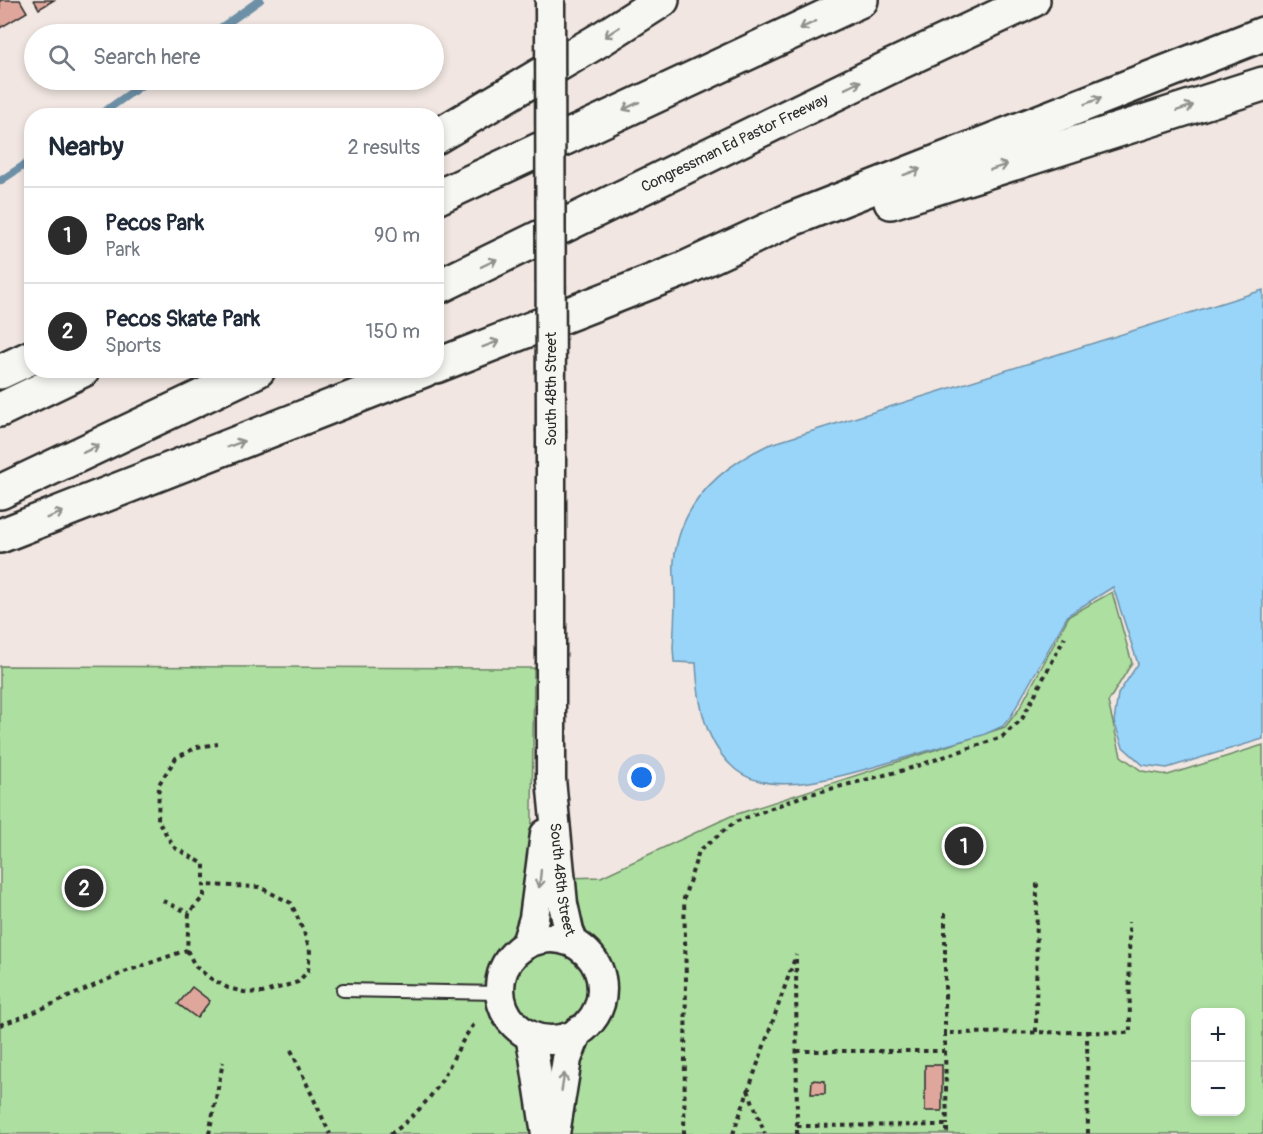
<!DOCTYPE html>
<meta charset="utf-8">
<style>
body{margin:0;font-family:Pangolin,sans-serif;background:#f2f2f3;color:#1f2937}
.controls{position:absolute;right:18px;bottom:18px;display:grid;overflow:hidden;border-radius:12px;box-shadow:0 3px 9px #0003}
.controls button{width:54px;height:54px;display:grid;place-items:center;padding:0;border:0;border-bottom:2px solid #e0e1e3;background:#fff;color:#1f2937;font:30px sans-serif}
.you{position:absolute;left:642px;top:778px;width:21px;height:21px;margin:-15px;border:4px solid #fff;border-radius:50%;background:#1a73e8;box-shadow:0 0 0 9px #1a73e833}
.badge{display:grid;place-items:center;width:39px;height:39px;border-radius:50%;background:#2b2b2b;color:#fff;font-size:20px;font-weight:700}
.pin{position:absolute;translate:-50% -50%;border:3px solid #fff;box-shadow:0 2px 6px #0006}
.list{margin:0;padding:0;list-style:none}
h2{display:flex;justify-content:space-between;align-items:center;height:78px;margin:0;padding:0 24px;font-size:26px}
h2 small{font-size:20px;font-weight:400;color:#747a83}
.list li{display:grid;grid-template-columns:39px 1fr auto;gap:18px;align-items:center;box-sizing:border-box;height:96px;padding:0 24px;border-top:2px solid #e0e1e3}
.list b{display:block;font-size:22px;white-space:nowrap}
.list p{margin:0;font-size:20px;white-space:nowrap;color:#747a83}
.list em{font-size:20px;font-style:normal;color:#747a83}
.icon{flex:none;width:33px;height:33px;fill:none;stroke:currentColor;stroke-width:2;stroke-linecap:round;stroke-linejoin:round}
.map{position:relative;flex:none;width:1263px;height:1134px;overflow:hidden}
.search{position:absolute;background:#fff;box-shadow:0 3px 9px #0003;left:24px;top:24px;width:420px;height:66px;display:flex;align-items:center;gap:15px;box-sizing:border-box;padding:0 21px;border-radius:33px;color:#747a83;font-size:22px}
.panel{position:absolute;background:#fff;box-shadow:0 3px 9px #0003;left:24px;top:108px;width:420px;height:270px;border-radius:24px}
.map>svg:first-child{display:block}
.green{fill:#addfa0;stroke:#6c8566;stroke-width:1.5;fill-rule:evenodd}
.water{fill:#99d4f9;stroke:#6d90a7;stroke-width:1.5}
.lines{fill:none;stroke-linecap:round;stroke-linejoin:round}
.stream{stroke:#6d90a7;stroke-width:8}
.building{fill:#dfa69c;stroke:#2b2b2b;stroke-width:1.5}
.service-casing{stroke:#2b2b2b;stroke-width:16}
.tertiary-casing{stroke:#2b2b2b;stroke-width:33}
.motorway-casing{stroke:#2b2b2b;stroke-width:38}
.path{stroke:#2b2b2b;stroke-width:4;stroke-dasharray:4.5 4.5;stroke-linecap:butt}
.service{stroke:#f6f6f2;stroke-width:12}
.tertiary{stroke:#f6f6f2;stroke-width:28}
.motorway{stroke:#f6f6f2;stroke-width:33}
.tertiary-bridge-casing{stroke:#2b2b2b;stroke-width:33;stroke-linecap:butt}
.tertiary-bridge{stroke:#f6f6f2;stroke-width:28}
.oneway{stroke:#90908e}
.labels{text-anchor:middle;stroke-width:5;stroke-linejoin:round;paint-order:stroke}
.street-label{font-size:15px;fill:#2b2b2b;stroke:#f6f6f2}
</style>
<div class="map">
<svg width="1263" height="1134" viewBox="0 0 1263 1134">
<rect width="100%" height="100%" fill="#f1e6e1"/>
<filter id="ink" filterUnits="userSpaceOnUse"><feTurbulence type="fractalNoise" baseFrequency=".0167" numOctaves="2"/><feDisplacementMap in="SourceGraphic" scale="12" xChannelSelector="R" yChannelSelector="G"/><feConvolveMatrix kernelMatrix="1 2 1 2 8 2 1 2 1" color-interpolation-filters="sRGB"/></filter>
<g filter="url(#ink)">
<path class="green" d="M 1112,592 L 1132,663 L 1108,702 L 1121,756 L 1142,771 L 1168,775 L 1263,745 L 1263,1134 L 0,1134 L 0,666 L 534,668 L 531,879 L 601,877 L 731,816 L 1005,727 L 1019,709 L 1069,616 ZM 1196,1012 L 1240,1012 L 1240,1112 L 1196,1112 Z"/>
<path class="water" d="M 1263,290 L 1263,739 L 1167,768 L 1143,765 L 1123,747 L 1114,722 L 1118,694 L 1138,664 L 1113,587 L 1068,615 L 1011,716 L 1003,726 L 983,735 C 957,742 930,750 904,758 C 862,770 775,802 736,770 C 704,743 698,702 696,663 L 674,662 L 673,648 C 674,631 675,614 675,597 C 675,585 673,573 674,561 C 680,504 719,468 768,445 Z"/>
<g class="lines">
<path class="stream" d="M 212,34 L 260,0
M 98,116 L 149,80
M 0,181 L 32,160"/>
</g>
<path class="building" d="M 0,0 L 20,0 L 27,12 L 0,28 Z
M 34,0 L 54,0 L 39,9 Z
M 192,987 L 210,1001 L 197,1018 L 178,1004 Z
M 925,1065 L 942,1065 L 942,1111 L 925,1111 Z
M 812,1080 L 825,1081 L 825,1094 L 811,1094 Z"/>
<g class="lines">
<g class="service-casing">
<path id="service" d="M 343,990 L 499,993"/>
</g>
<g class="tertiary-casing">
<g id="tertiary">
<path id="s1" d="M 551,432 L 551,779 L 563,904 L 569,931 L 574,943"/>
<circle cx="551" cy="989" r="51"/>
<path d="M 526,944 L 534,918 L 545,834"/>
<path d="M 530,1036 L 534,1056 L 546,1134"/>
<path d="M 555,1134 L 567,1059 L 578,1031"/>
</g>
</g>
<g class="motorway-casing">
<g id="motorway">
<path d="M 436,137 L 601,39 L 662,0"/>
<path d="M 436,198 L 861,0"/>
<path d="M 891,202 L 1263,84"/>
<path id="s2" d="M 436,288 L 892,66 L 1033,0"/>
<path d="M 436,366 L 684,269 L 792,219 L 1263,34"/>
<path d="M 0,372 L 32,357"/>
<path d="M 0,410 L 83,370"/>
<path d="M 0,492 L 258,370"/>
<path d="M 0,536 L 424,370"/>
</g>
</g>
<path class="path" d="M 163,901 L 189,913
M 945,913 L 945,1033
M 187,950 L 195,966 L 210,978 L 228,988 L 244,992 L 262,993 L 298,982 L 308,971 L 310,951 L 304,932 L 291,903 L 259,887 L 204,885
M 796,959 L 797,1134
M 0,1025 L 30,1014 L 127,971 L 187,950 L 189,913 L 204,896 L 204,864 L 175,848 L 158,821 L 159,784 L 176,758 L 197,747 L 218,744
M 1036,1032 L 1037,879
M 1087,1032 L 1130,1033 L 1129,922
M 291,1050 L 330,1134
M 797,1051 L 945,1051 L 945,1033 L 1087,1032 L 1088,1134
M 945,1051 L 947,1125
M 748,1090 L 765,1134
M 797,1126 L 947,1125 L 947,1134
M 209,1134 L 223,1062
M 390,1134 C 405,1126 431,1098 440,1083 C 452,1063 460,1041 476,1022
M 684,1134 L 686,979 L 684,898 L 699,851 L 735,822 L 803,796 L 908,769 L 1002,737 L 1022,719 L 1065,637
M 733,1134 L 796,955"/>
<use href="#service" class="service"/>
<use href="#tertiary" class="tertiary"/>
<use href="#motorway" class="motorway"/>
<g class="tertiary-bridge-casing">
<path id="tertiary-bridge" d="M 550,0 L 551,432"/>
</g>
<use href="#tertiary-bridge" class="tertiary-bridge"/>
</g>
<defs><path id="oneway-shaft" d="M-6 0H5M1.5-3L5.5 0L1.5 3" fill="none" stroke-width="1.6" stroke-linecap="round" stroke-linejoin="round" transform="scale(1.5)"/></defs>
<g class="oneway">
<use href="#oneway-shaft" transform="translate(808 25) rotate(155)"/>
<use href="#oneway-shaft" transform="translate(612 32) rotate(147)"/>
<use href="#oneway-shaft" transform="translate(853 85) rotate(-26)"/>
<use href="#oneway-shaft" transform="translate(1093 101) rotate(-21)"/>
<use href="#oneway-shaft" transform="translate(631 106) rotate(155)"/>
<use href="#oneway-shaft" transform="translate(1185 108) rotate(-18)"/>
<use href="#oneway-shaft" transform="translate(999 167) rotate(-18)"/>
<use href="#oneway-shaft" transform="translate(912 172) rotate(-21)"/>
<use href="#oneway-shaft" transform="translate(489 263) rotate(-26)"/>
<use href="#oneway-shaft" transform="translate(491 344) rotate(-21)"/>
<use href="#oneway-shaft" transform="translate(236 444) rotate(-21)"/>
<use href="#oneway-shaft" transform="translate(91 449) rotate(-25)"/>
<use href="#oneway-shaft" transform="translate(55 515) rotate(-21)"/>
<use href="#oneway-shaft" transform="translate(540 879) rotate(96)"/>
<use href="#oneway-shaft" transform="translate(563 1082) rotate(-81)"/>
</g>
</g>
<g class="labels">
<g class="street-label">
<text dy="5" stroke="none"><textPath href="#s2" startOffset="332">Congressman Ed Pastor Freeway</textPath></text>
<text transform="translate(551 389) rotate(-90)" y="5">South 48th Street</text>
<text dy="5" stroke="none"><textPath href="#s1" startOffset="448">South 48th Street</textPath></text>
</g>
</g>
</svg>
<div class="controls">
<button>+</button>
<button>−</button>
</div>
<div class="you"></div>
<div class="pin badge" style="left:964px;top:846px">1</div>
<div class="pin badge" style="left:84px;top:888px">2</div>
<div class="search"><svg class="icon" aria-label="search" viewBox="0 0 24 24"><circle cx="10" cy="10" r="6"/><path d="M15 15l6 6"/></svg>Search here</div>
<section class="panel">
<h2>Nearby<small>2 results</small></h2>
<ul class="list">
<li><span class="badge">1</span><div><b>Pecos Park</b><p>Park</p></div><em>90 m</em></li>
<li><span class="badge">2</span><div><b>Pecos Skate Park</b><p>Sports</p></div><em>150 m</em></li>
</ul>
</section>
</div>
